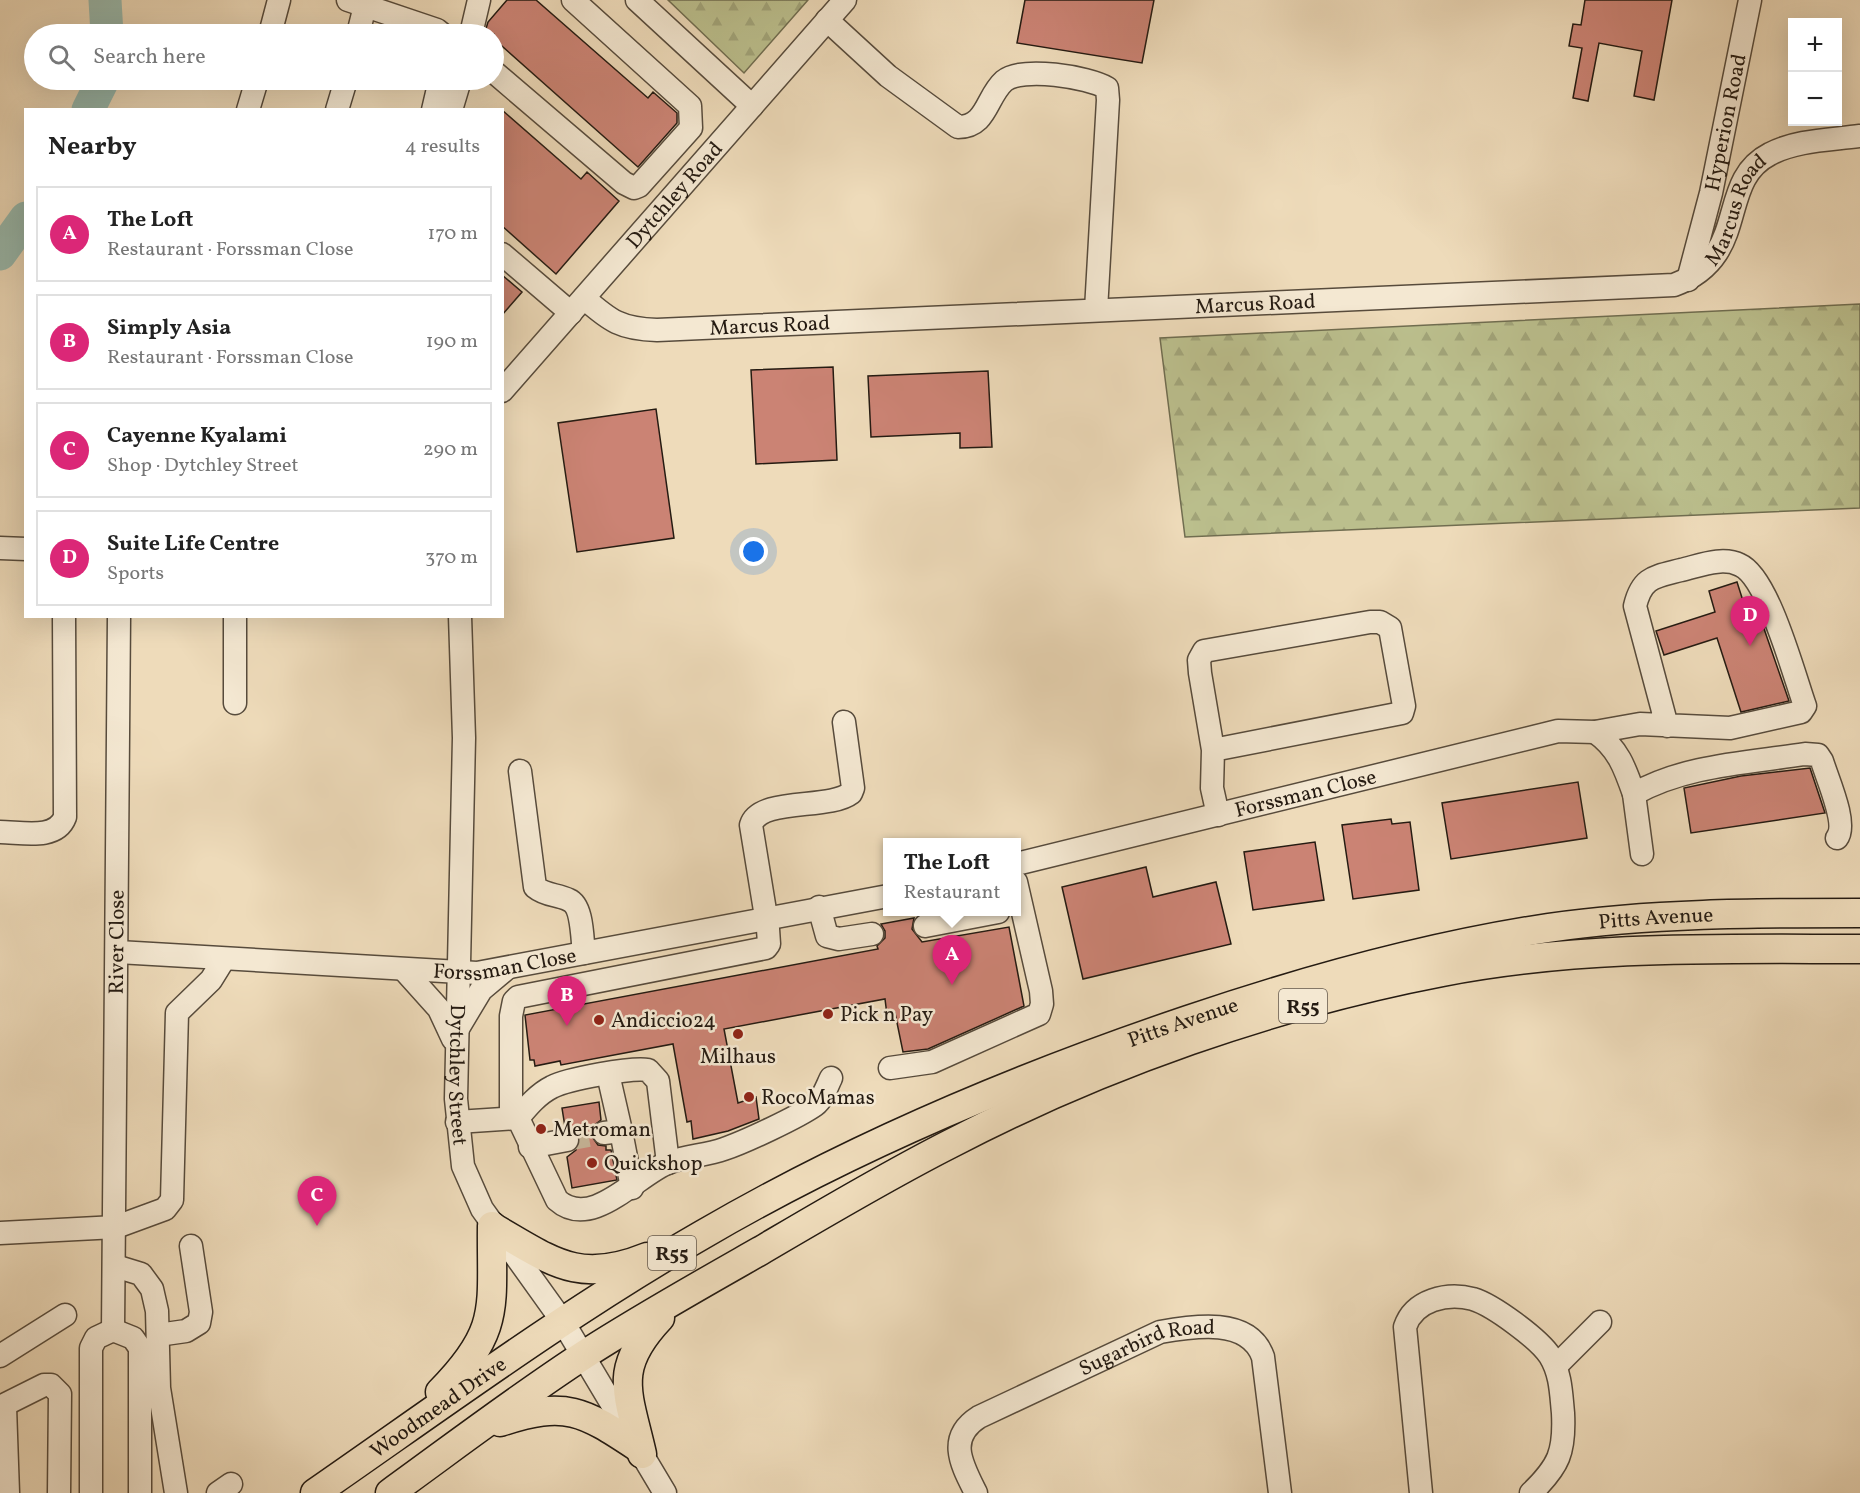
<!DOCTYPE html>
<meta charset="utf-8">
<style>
body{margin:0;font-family:Vollkorn,serif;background:#f6f6f6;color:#222}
.controls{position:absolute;right:18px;top:18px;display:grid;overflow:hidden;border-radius:0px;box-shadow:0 6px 24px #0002}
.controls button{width:54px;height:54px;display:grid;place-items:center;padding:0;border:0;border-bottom:2px solid #e0e0e0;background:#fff;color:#222;font:30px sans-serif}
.you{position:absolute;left:754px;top:552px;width:21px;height:21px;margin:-15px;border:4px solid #fff;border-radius:50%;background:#1a73e8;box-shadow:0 0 0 9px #1a73e833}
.badge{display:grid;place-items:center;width:39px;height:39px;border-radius:50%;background:#db2777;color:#fff;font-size:20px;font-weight:700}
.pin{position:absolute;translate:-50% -50px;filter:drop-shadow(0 2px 3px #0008)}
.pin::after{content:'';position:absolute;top:32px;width:21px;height:18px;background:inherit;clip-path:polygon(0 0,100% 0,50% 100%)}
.popup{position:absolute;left:883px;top:838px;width:138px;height:78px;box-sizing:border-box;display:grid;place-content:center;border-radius:0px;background:#fff;filter:drop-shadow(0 2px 4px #0005);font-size:20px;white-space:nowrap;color:#767676}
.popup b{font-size:22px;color:#222}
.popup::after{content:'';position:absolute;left:50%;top:100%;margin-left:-12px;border:12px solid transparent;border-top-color:#fff}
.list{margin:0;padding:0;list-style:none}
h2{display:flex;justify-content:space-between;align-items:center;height:78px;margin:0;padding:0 24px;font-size:26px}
h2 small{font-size:20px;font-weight:400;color:#767676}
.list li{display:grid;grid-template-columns:39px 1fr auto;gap:18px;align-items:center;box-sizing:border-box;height:96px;margin:0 12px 12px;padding:0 12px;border:2px solid #e0e0e0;border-radius:0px}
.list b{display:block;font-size:22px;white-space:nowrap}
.list p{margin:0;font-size:20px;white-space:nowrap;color:#767676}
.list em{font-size:20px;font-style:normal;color:#767676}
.icon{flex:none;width:33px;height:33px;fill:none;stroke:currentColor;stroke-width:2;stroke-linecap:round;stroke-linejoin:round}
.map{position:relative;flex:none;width:1860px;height:1493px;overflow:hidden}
.search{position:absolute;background:#fff;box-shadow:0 6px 24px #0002;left:24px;top:24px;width:480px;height:66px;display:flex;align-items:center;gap:15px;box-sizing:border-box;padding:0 21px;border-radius:33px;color:#767676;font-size:22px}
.panel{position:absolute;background:#fff;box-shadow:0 6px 24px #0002;left:24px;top:108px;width:480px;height:510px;border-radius:0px}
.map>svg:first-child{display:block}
.forest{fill:url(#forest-firs);stroke:#706d50;stroke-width:1.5}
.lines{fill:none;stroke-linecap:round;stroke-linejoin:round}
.river{stroke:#99bbaf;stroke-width:33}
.building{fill:#cb8374;stroke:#251b12;stroke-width:1.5}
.minor-tunnel{stroke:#c6b598;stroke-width:22;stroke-dasharray:22 11;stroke-linecap:butt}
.minor-casing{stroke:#574b3c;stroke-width:25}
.major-casing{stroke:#251b12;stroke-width:31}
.minor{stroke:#f4e8d2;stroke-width:22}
.major{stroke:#eedbba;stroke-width:28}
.poi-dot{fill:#8f2418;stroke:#f4e8d2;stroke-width:2}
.labels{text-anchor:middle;stroke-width:5;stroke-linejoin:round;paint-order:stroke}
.shield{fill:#f4e8d2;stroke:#63584c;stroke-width:1.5}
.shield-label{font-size:20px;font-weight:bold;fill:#251b12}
.street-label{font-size:21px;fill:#251b12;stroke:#f4e8d2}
.poi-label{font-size:21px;fill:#251b12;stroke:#f4e8d2;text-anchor:start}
</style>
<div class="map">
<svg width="1860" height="1493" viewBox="0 0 1860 1493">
<defs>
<pattern id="forest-firs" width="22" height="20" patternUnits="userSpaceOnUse" patternTransform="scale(1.5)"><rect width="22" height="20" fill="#bbbf8d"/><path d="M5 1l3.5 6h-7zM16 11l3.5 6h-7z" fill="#a1a479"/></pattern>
</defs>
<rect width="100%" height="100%" fill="#eedbba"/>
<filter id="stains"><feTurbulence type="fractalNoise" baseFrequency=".00333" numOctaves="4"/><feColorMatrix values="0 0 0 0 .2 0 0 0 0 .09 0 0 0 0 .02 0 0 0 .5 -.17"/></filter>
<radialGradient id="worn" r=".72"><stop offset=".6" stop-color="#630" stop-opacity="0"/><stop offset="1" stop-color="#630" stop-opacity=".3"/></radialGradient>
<path class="forest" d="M 668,0 L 808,0 L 744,73 Z
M 1860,304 L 1860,508 L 1185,537 L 1160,338 Z"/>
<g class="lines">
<path class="river" d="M 105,0 L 107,34
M 88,110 L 103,80
M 0,254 L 26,218"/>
</g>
<path class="building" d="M 507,0 L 536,0 L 648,98 L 653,92 L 677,113 L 677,123 L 638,167 L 494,39 L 494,34 L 485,32 L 488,22 Z
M 1025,0 L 1154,0 L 1142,63 L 1017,43 Z
M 1585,0 L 1672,0 L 1654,100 L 1634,96 L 1642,51 L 1599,43 L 1588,101 L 1573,98 L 1582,48 L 1569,46 L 1573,24 L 1581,25 Z
M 502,110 L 581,179 L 587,172 L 619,201 L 556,274 L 502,226 Z
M 502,275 L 522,292 L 502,315 Z
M 833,367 L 837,460 L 756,464 L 751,370 Z
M 988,371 L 992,447 L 960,448 L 960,433 L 871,437 L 868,376 Z
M 656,409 L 674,538 L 577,552 L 558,423 Z
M 1737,582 L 1751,626 L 1762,623 L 1789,701 L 1741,712 L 1717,638 L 1664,655 L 1656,631 L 1715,612 L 1709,591 Z
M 1810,768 L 1825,813 L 1691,833 L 1684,788 L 1741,776 Z
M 1578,782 L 1587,838 L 1451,859 L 1442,803 Z
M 1391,819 L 1392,824 L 1410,822 L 1419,890 L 1353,899 L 1342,825 Z
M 1315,842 L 1324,900 L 1253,910 L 1244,852 Z
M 1146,867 L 1153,897 L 1216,882 L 1231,944 L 1083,979 L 1062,887 Z
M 914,918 L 912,929 L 922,942 L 1009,927 L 1024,1006 L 928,1049 L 903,1052 L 895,1013 L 887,1015 L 885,999 L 724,1029 L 738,1103 L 756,1097 L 759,1119 L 728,1131 L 693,1139 L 691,1121 L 687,1122 L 673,1044 L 561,1065 L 560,1061 L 535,1066 L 534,1060 L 530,1060 L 525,1015 L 878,949 L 877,946 L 885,938 L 885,931 L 881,924 Z
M 599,1102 L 601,1120 L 592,1127 L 591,1135 L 598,1145 L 606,1146 L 606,1150 L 611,1150 L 617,1180 L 572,1188 L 567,1157 L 576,1150 L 580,1138 L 577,1131 L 565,1127 L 562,1108 Z"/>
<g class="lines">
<path class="minor-tunnel" d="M 567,1140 L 604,1133"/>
<g class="minor-casing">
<g id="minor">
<path d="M 348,0 L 437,30 L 442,34"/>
<path d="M 637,0 L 752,106"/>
<path d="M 827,20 L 888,76 L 958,127 C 987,127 986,97 1004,81 C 1022,66 1088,77 1107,88 L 1108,100 L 1096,310"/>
<path d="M 270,34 L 279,0"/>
<path d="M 358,34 L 365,6"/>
<path d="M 471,34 L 479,0"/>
<path d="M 494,72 L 624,183 L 634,188 L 639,186 L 691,128 L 690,106 L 573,0"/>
<path d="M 248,110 L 257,80"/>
<path d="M 337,110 L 346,80"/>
<path d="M 433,110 L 440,80"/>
<path d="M 451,110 L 460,80"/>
<path d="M 502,254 L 571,313"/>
<path id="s1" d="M 1688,280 L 1711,193 L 1750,0"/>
<path id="s2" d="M 584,298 C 610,321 621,329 657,330 L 1674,285 C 1752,256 1715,182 1770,154 C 1796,140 1831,140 1860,136"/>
<path id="s3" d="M 502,391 L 845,0"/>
<path d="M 0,548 L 26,549"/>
<path d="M 235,616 L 235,703"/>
<path id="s4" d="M 460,616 L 464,738 L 456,1099 L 463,1166 L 482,1209 L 563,1322 L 665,1493"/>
<path d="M 1595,732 C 1618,748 1625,768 1634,794"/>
<path d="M 1213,750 L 1200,673 L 1199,660 L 1204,651 L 1370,622 L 1380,622 L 1390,628 L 1404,706 L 1402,713 L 1213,750 L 1212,788 L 1218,815"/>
<path d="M 520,771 L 535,887 C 546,896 557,894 569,900 C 583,906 582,940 584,953"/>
<path d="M 0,832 C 21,832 56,841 65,817 L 64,616"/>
<path d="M 1642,854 L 1634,794 C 1685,765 1747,763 1805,754 L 1818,755 L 1822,761 C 1827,778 1848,824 1837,838"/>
<path id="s5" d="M 1016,864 L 1558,731 L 1595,732 L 1640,724 L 1730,728 L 1801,712 L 1805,706 C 1794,675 1768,577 1740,565 C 1722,556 1699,566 1681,570 C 1654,577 1642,577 1635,606 L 1667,726"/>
<path d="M 819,907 L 827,936 L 839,939 L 872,934"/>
<path d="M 925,926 L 998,912"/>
<path id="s6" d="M 118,952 L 477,973 L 888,896"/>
<path d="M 404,970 L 439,1009 L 453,1039"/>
<path d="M 457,1030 L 481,990 L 506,969"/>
<path d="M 890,1068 L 932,1062 L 1039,1014 L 1042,1004 L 1041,991 L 1016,882"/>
<path d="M 511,1118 L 511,1016 L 514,1001 L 518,997 L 766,948 L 769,944 L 768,929 L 751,825 C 760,797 829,810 851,793 L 853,788 L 844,722"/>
<path d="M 518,1118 L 557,1200 C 593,1232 639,1172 670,1162 C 688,1156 707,1155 724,1149 C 745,1142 798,1117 815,1105 C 823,1099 827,1086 831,1078"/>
<path d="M 457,1122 L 518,1118 C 528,1106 538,1094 552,1087 C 567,1079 632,1067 648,1070 L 658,1081 L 668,1163"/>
<path d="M 621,1131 L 632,1188"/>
<path d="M 604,1133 L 621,1131 L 608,1074"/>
<path d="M 530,1147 L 567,1140"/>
<path d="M 0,1233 L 116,1227 L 165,1209 L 172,1200 L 177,1013 L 211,980 L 224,959"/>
<path d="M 115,1266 L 141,1274 L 152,1289 L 157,1311 L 159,1388 L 176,1493"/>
<path id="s7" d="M 113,1330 L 119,616"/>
<path d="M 158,1335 L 186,1331 L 199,1323 L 201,1312 L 191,1246"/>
<path d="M 0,1356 L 65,1315"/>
<path d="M 1556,1366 L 1600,1322"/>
<path d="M 0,1407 L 44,1385 L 51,1385 L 60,1394 L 59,1493"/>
<path d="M 5,1407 L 8,1493"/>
<path d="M 91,1493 L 91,1348 L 96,1338 L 113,1330 L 133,1338 L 140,1348 L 140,1493"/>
<path d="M 218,1493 L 231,1484"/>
<path id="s8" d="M 976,1493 C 962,1465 946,1438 979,1417 L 1160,1332 C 1194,1326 1249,1317 1263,1357 L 1280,1493"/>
<path d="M 1421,1493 L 1405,1327 C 1414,1300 1447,1292 1473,1299 C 1493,1305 1539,1339 1550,1356 C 1561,1374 1561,1393 1563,1413 C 1565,1452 1559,1466 1531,1493"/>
</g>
</g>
<g class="major-casing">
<g id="major">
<path d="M 494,1228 C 552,1261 578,1285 647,1257"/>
<path d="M 440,1392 C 502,1329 491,1308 492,1226"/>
<path d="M 500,1422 C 567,1400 583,1411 639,1448"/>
<path d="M 642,1454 C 628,1392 612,1369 660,1318"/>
<path id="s9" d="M 315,1493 C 442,1405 568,1312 702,1235 C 856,1145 1019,1077 1188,1020 C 1306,980 1424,947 1548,928 C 1650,913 1756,913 1860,913"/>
<path d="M 390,1493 C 455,1446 519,1397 587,1353 C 643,1317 702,1284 760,1251 C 823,1214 885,1177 950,1144 C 1101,1065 1275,1004 1442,972 C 1580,945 1721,949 1860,949"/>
</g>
</g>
<use href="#minor" class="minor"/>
<use href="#major" class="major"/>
</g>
<g class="poi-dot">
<circle cx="828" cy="1014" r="6"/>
<circle cx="599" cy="1020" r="6"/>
<circle cx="738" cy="1034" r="6"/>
<circle cx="749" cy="1097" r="6"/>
<circle cx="541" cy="1129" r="6"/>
<circle cx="592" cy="1163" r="6"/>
</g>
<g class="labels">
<g class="shield">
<rect x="1279" y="989" width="48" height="34" rx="4.5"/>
<rect x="648" y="1236" width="48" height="34" rx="4.5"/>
</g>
<g class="shield-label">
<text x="1303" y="1013">R55</text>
<text x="672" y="1260">R55</text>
</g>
<g class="street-label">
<text dy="7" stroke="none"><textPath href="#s1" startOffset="162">Hyperion Road</textPath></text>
<text dy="7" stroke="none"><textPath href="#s3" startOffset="261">Dytchley Road</textPath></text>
<text dy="7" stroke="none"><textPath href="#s2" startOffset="1202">Marcus Road</textPath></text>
<text dy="7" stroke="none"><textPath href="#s2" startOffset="681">Marcus Road</textPath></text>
<text dy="7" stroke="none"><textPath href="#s2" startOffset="195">Marcus Road</textPath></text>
<text dy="7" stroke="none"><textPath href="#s5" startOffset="298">Forssman Close</textPath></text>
<text dy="7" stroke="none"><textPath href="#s9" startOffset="1478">Pitts Avenue</textPath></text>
<text dy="7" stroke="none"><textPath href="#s7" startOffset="388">River Close</textPath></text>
<text dy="7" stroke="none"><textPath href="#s6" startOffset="388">Forssman Close</textPath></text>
<text dy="7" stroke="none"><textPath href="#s9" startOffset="992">Pitts Avenue</textPath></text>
<text dy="7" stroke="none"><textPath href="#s4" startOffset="459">Dytchley Street</textPath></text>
<text dy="7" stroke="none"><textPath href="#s8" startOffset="270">Sugarbird Road</textPath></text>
<text dy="7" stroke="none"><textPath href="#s9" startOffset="150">Woodmead Drive</textPath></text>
</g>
<g class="poi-label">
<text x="840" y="1021">Pick n Pay</text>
<text x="611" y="1027">Andiccio24</text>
<text x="738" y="1063" text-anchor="middle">Milhaus</text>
<text x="761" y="1104">RocoMamas</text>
<text x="553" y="1136">Metroman</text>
<text x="604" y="1170">Quickshop</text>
</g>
</g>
<rect width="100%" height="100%" filter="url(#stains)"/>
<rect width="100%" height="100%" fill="url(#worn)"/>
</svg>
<div class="controls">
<button>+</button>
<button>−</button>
</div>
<div class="you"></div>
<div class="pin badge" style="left:952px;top:985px">A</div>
<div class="popup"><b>The Loft</b>Restaurant</div>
<div class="pin badge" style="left:567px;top:1026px">B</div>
<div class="pin badge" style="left:317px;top:1226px">C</div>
<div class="pin badge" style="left:1750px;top:646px">D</div>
<div class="search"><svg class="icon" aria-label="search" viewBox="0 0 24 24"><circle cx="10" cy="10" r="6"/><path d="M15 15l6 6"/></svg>Search here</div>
<section class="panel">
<h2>Nearby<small>4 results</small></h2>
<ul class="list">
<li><span class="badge">A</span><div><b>The Loft</b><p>Restaurant · Forssman Close</p></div><em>170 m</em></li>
<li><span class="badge">B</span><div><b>Simply Asia</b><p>Restaurant · Forssman Close</p></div><em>190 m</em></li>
<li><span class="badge">C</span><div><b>Cayenne Kyalami</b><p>Shop · Dytchley Street</p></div><em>290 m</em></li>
<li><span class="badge">D</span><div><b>Suite Life Centre</b><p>Sports</p></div><em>370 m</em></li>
</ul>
</section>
</div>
